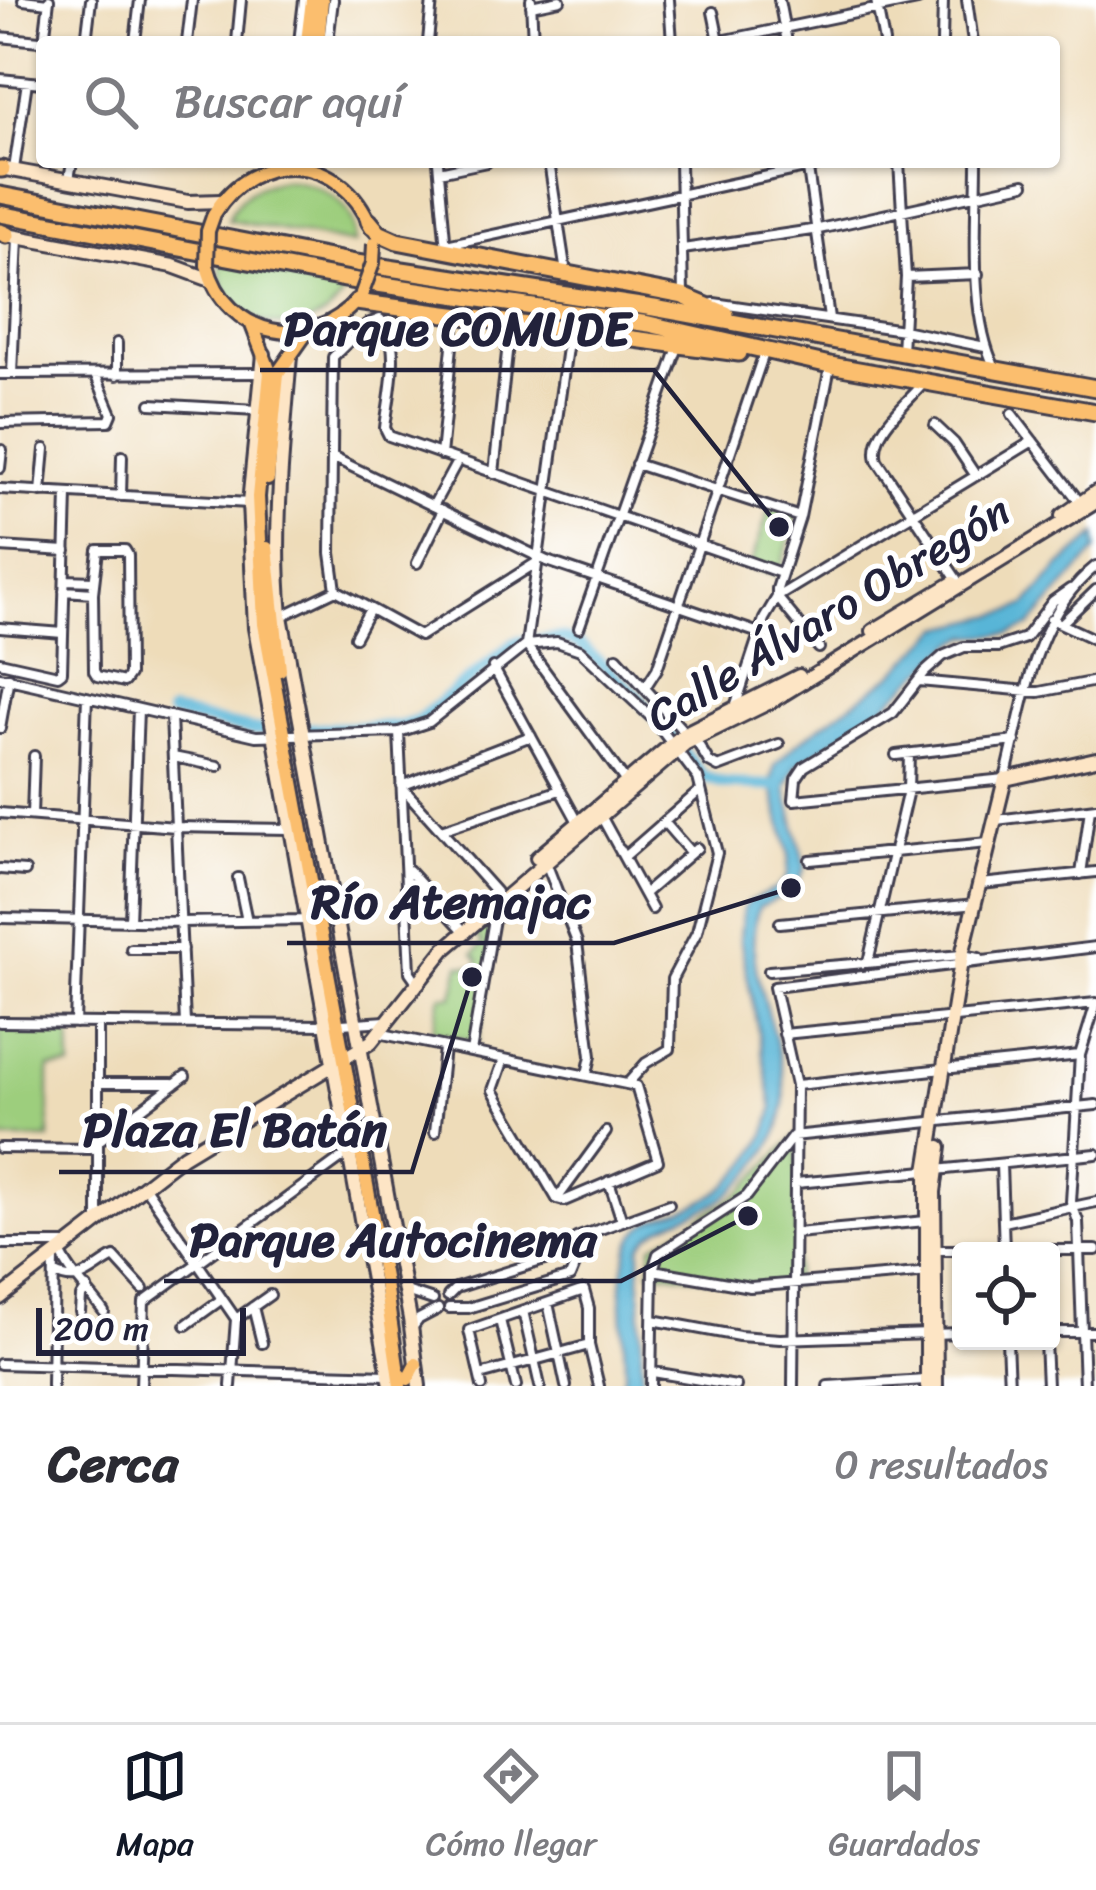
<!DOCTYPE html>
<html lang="es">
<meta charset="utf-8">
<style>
body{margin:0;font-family:Sriracha,sans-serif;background:#f7f7f7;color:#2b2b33}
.controls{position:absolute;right:36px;bottom:36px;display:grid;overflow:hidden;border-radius:12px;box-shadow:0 3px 9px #0004}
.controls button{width:108px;height:108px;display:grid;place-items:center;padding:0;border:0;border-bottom:3px solid #e1e1e2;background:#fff;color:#2b2b33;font:60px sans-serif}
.scale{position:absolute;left:36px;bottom:30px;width:210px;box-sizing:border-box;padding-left:12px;border:6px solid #22223b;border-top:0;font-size:33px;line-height:42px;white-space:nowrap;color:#22223b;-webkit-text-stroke:9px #fff;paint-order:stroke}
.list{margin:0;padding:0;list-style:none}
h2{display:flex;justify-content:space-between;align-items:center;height:156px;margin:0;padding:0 48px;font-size:51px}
h2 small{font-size:39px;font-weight:400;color:#7c7c81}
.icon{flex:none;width:66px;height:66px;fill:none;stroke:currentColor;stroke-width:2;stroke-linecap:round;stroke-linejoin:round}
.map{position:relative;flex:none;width:1096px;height:1386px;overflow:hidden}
.search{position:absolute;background:#fff;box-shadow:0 3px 9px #0004;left:36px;right:36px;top:36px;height:132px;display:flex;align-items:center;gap:30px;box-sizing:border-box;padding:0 42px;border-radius:12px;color:#7c7c81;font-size:45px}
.sheet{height:336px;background:#fff}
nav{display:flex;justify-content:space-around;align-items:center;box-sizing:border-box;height:168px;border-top:3px solid #e1e1e2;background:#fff;font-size:33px;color:#7c7c81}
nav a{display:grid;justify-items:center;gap:6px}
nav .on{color:#111827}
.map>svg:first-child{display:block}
.built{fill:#ecd1ea}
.green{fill:#9dce7d;stroke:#60785c;stroke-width:3}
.water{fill:#59b5d7;stroke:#3e6c89;stroke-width:3}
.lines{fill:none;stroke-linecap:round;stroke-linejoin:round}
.river{stroke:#59b5d7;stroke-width:12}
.street-casing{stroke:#413e4e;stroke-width:14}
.secondary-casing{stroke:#413e4e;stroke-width:18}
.primary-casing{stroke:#413e4e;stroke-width:18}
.highway-casing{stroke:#413e4e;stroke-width:21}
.street{stroke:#fff;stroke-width:8}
.secondary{stroke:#fde5c5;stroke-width:12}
.primary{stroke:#fbbe6e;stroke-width:12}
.highway{stroke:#fbbe6e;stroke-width:15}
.primary-bridge-casing{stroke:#413e4e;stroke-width:18;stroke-linecap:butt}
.primary-bridge{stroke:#fbbe6e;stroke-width:12}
.labels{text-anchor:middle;stroke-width:10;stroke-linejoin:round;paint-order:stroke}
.street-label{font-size:45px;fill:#22223b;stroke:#fff}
.leader{fill:none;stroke:#22223b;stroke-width:4.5}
.callout-dot{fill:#22223b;stroke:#fff;stroke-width:4.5}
.callout-label{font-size:48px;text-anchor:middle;font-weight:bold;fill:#22223b;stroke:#fff;stroke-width:10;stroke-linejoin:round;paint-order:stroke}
</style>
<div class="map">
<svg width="1096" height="1386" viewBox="0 0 1096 1386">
<rect width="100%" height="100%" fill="#fff"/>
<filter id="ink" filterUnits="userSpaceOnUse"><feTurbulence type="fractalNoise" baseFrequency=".00833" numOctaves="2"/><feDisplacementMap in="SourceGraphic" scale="24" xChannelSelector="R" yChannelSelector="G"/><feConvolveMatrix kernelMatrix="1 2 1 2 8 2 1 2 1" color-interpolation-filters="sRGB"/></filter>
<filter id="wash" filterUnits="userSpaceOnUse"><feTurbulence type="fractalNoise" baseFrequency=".004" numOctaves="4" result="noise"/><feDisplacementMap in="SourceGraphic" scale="48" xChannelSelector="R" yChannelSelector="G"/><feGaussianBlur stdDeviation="2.7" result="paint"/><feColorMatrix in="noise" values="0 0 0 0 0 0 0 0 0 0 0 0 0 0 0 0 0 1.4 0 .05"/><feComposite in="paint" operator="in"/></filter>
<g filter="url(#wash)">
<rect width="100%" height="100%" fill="#eedcb9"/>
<path class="built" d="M 1096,1009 L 1096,1104 L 1079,1105 L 1082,1054 Z"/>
<path class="green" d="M 283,180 C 318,182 358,203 354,244 L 228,220 C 238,194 257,185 283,180 Z
M 221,262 L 346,287 C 324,349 214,332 221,262 Z
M 771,504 L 798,511 L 778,576 L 750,567 Z
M 488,913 L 499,914 L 500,922 L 485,986 L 488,988 L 478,1042 L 433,1031 L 441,996 L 453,996 L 460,965 L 478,967 L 479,960 L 474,954 L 483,943 L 473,931 Z
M 70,1025 L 71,1067 L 49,1068 L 49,1139 L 0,1139 L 0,1026 Z
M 797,1134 L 795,1286 L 764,1287 L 650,1271 L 652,1246 L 738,1195 Z"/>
<path class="water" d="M 1096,535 L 1096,551 L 1029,627 L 1010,634 L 969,636 L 954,643 L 882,708 L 796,766 L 786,788 L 805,867 L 794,891 L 759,907 C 733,977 808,1065 777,1133 C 765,1159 742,1187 717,1202 C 693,1217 653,1222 640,1248 L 642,1381 L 639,1386 L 620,1386 L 625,1373 C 626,1331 612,1271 636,1234 C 646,1219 669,1215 685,1209 C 728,1194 765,1153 773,1108 L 740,938 L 743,909 L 748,902 L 777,888 L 787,877 L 789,855 L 771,783 L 775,765 L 796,744 L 892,675 L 941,628 L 1012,611 L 1027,604 L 1060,566 Z"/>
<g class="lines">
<path class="river" d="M 171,713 L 254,730 L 401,726 L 417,721 L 516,642 L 562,638 L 578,643 L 635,693 L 704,777 L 726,784 L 780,786"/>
</g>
</g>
<g filter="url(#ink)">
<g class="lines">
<g class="street-casing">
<path id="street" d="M 23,0 L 48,3
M 531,0 L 533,42
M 669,0 L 672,42
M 779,0 L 787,42
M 876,0 L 884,42
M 967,0 L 973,42
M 531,6 L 560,0
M 713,12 L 719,41
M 0,37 L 49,42
M 44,41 L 49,0
M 86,42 L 91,0
M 135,42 L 140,0
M 187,42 L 192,0
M 237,42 L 241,0
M 299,42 L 304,0
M 328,42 L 333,0
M 428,42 L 432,0
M 716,42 L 918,0
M 942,42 L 943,0
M 0,79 L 42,83
M 438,162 L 446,249
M 549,162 L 566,273
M 680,162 L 683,294
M 807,162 L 829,318
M 899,162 L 906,277 L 902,352
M 977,162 C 977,222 968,314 995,368
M 14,169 L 27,82
M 439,172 L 487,162
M 69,179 L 72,162
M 446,245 L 833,162
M 683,249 L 819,229 L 1024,184
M 906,277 L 978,274
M 714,303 L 903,330 L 985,347
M 569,333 L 526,645 L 626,782
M 117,343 L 117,375
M 0,374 L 262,373
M 12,374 L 18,238
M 923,384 C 906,404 869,432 877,460 L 957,580
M 151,404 L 257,410
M 1012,414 L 1081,504
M 0,423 L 109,421 L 112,414 L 96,376
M 935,425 L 954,443 L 976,476
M 441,455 L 455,317
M 332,457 L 547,561 L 759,633
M 636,464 L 800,517
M 0,468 L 2,450
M 494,473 L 510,325
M 0,489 L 249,503
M 41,492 L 45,449
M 121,496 L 122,456
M 433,506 L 458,460
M 0,547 L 66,551
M 98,550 L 125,550 L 128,555 L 129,675 L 124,682 L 97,676 L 94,671 L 93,593 Z
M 417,563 L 443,510
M 65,580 L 94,581
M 1070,589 L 1053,601 L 1025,638 L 998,647 L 964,647 L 943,656 L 925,672 L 893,713 L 804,767 L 796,779 L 794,800 L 1005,779 C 1024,705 1033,616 1096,566
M 336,590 L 331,553 L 333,357 L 367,324 L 380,319 C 404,341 388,398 385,428 L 389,436 L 781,573
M 336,590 L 420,636 L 536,563
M 64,591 L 93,593
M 278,618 L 336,590
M 1051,619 L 1096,640
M 1063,622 L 1096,590
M 0,628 L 63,633
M 579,628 L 678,347
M 355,637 L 370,609
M 819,648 L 777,597 L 777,589 L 800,517 L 830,367
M 617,657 L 685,733
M 0,662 L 58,675 L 62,672 L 67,494
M 493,667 L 579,824
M 0,677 L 256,736 L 399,732 L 429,722 L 526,645 L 557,642 L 580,650 L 653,719 L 698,778 L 717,853 L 697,932 L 672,979 L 670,1049 L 646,1063 L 629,1082
M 919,681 L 1039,692 L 1096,681
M 646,686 L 657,669 L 763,356
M 735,707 L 764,619 L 777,597 L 1033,441
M 171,717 L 185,1023
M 0,728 L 9,677
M 399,732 L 410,972 L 417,982
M 695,739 L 709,762 L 718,767 L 779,744
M 896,755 L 1015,741
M 173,757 L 218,766
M 0,813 L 176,827 L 290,829
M 32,815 L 34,756
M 601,816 L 652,909
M 996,820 L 1096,808
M 664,822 L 691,853
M 441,830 L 560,790
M 624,857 L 696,794
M 545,860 L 577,942 L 591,1056 L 587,1074
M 810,860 L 988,843
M 0,869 L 25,871
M 408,870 L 464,931
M 1081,874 L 1090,809
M 238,878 L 247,921
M 981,884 L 1096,872
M 496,892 L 401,786 L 531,736
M 644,894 L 697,848
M 0,918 L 181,922 L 307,920 L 335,915
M 130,921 L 138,709
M 780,923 L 976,904
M 131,949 L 182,949
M 868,962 L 908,790 L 909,754
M 769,971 L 962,955 L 979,958
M 0,1022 L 327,1025 L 386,1021
M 75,1023 L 87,697
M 378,1033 L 636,1086 L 658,1161 L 564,1201 L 557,1199
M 784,1034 L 1096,1003
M 471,1052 L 494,919
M 504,1059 L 493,1090 L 557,1199
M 953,1068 L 1080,1055
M 99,1083 L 172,1083
M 797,1085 L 943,1069
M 435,1132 L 444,1048
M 100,1140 L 185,1076
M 0,1148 L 98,1149
M 1001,1164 L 1004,1250
M 936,1170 L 1096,1154
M 609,1181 L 622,1221
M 796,1183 L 926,1171
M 145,1187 L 236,1319
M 557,1199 L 606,1132
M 98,1220 L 98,1023
M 1003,1222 L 1096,1202
M 796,1233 L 926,1221
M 576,1238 L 669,1204
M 0,1244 L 69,1244
M 935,1250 L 1096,1250
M 60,1251 C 69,1273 90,1292 104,1312
M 653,1270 L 750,1287 L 931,1272
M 54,1273 C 80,1288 92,1268 114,1257 L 143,1289
M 406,1291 L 433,1300
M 448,1296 L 456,1288 L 560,1255 L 568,1256 L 575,1265 L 570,1277 L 468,1308 L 449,1308
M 548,1303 L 566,1386
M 253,1307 L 262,1343
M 523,1311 L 540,1386
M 80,1312 L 81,1297 L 87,1288
M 500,1320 L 516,1386
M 653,1320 L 739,1336 L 780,1339 L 961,1333
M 186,1325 L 222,1299
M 412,1328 L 419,1319 L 438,1309
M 1051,1332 L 1096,1332
M 1007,1341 L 1009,1386
M 1045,1341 L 1047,1386
M 0,1364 L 388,1375
M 653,1372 L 736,1386
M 480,1375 L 589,1345
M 52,1386 L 54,1257
M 141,1386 L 144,1302 L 350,1152
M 231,1386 L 236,1319 L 270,1295
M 482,1386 L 469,1330 L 584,1290 L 589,1308 L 589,1345 L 599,1386
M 651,1386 L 653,1270 L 658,1254 L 747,1196 L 793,1136 L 1096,1105
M 793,1386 L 796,1085 L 774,987 L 1096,947
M 828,1386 L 926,1380
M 1084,1386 L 1078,1221 L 1071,1202 L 1080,1055 L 1096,1003"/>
</g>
<g class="secondary-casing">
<path id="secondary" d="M 0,168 L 188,202 L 221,201
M 1,234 L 173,266 L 211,280
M 264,354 L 249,503 L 255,628 L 391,1386
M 290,356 C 283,444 273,528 281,616 L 410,1319 L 419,1386
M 1062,516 L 1096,492
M 873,631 L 953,583
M 537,858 L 685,733 L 799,676
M 0,1298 L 183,1156 L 371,1042 L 445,949 L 686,743 L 772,701 L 1096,502
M 927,1386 L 927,1171 L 962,955 L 1005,779 L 1096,759
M 936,1386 L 934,1192 L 940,1147"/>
</g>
<g class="primary-casing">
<path id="primary" d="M 307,42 L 312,0
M 318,42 L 322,0
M 214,214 C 254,147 342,152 371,227
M 207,265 C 225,337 311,355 358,299
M 252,325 L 270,372 L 258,497 L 264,624 L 385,1283 L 400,1386
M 268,479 L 278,373 L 307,332
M 267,548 L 280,670
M 408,1379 L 416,1364"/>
</g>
<g class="highway-casing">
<path id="highway" d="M 0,169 L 2,169
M 0,195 L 356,263 L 654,308 L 1096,388
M 0,214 L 350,280 L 649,324 L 830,365 L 1096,412
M 369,221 L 379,233 L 397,241 L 683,296 L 726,314
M 0,232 L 7,235
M 356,302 L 739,353"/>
</g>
<use href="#street" class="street"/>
<use href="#secondary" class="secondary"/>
<use href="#primary" class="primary"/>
<use href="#highway" class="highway"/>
<g class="primary-bridge-casing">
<path id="primary-bridge" d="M 207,265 L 208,231 L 214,214
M 362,293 L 373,263 L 374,244"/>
</g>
<use href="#primary-bridge" class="primary-bridge"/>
</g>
</g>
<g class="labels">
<g class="street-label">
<text transform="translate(828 613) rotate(-31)" y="16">Calle Álvaro Obregón</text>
</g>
</g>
<path class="leader" d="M779 527L654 370H260M791 888L614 943H287M472 977L412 1172H59M748 1216L621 1281H164"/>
<g class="callout-dot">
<circle cx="779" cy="527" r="12"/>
<circle cx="791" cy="888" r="12"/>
<circle cx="472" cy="977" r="12"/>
<circle cx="748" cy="1216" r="12"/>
</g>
<g class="callout-label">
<text x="457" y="345">Parque COMUDE</text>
<text x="451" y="918">Río Atemajac</text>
<text x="235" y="1146">Plaza El Batán</text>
<text x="393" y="1256">Parque Autocinema</text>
</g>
</svg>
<div class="controls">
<button><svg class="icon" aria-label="locate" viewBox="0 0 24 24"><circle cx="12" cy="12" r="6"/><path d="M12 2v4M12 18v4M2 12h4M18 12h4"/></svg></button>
</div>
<div class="scale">200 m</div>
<div class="search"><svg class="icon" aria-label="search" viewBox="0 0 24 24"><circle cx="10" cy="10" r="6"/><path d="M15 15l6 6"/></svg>Buscar aquí</div>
</div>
<section class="sheet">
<h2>Cerca<small>0 resultados</small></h2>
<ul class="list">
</ul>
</section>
<nav>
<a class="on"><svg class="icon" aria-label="map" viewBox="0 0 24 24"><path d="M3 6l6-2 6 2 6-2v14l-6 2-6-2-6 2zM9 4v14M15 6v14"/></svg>Mapa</a>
<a><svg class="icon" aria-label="directions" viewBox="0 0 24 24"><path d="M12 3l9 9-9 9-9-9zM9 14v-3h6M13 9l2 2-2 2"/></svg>Cómo llegar</a>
<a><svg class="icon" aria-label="saved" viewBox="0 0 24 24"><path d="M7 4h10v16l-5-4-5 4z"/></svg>Guardados</a>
</nav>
